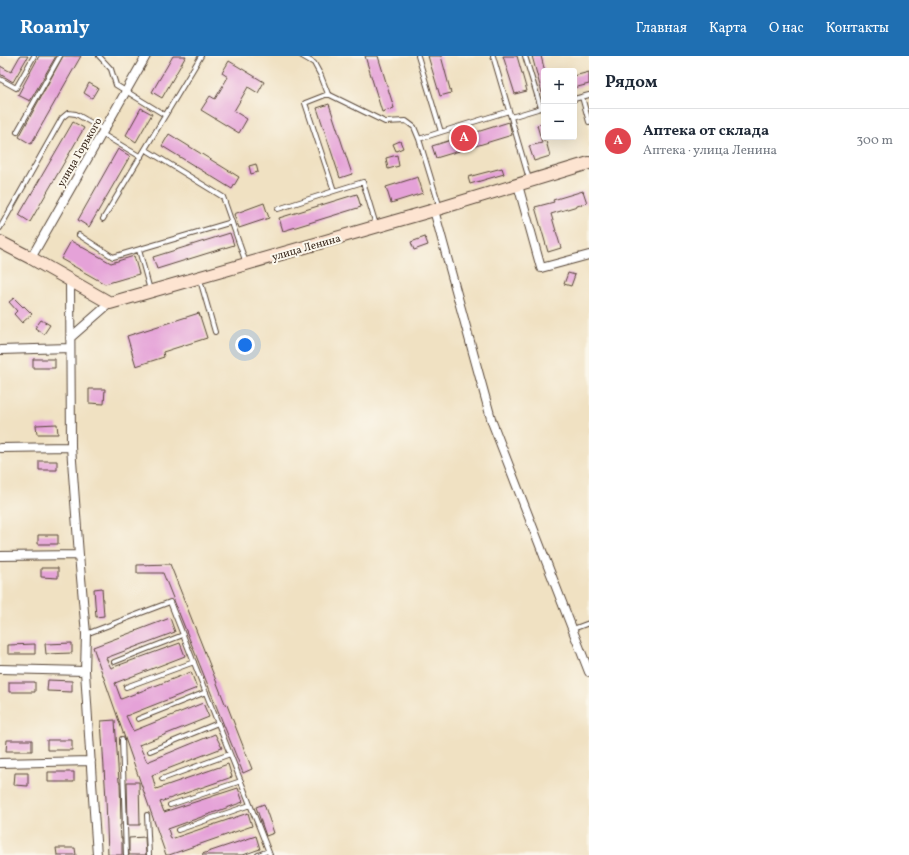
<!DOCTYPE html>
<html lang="ru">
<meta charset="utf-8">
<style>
body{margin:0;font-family:Vollkorn,serif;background:#f2f2f3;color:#1f2937}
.controls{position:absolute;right:12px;top:12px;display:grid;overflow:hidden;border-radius:4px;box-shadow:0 4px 16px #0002}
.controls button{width:36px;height:36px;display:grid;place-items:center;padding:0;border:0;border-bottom:1px solid #e0e1e3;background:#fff;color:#1f2937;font:20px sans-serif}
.you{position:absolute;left:245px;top:289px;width:14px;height:14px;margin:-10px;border:3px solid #fff;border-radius:50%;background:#1a73e8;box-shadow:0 0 0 6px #1a73e833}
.badge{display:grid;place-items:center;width:26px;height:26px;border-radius:50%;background:#1f6fb2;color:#fff;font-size:13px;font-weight:700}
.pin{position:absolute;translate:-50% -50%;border:2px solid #fff;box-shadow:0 1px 4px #0006}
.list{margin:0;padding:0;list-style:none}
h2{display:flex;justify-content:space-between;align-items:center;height:52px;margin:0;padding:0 16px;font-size:17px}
h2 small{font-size:13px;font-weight:400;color:#747a83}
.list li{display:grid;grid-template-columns:26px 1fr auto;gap:12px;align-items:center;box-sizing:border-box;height:64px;padding:0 16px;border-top:1px solid #e0e1e3}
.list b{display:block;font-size:15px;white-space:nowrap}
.list p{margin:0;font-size:13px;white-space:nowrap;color:#747a83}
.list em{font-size:13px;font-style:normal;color:#747a83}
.map{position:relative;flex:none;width:589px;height:799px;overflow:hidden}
header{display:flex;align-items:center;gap:24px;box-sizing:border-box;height:56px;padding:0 20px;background:#1f6fb2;color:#fff}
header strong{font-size:19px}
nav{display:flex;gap:22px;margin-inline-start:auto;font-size:14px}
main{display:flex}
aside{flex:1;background:#fff}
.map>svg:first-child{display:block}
.building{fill:#e5a2d8}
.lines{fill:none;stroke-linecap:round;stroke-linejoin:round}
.lane-casing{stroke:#564537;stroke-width:6}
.street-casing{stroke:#564537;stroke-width:10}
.secondary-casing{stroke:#564537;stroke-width:14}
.lane{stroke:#fff;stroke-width:4}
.street{stroke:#fff;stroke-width:8}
.secondary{stroke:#fde4d1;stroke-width:12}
.labels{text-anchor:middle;stroke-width:4;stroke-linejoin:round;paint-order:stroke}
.street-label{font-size:11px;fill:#3b2a1e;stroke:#fbf7ec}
</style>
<header>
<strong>Roamly</strong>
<nav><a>Главная</a><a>Карта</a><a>О нас</a><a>Контакты</a></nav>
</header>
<main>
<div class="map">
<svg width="589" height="799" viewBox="0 0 589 799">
<rect width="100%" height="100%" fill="#fbf7ec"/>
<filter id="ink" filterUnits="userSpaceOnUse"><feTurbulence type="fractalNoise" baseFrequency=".025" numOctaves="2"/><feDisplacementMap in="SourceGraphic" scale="8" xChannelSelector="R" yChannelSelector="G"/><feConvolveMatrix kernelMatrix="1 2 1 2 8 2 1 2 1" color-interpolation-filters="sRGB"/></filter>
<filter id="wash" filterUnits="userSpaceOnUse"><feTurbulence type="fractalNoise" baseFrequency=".012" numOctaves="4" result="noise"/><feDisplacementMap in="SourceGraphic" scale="16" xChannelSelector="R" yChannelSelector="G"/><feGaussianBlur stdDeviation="0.9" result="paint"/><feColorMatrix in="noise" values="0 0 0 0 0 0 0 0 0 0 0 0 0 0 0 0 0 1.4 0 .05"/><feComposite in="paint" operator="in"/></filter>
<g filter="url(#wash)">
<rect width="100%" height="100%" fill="#f0e1c2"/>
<g id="blocks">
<path class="building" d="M 20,0 L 28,0 L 13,26 L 0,18 L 0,10 L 11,16 Z
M 39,0 L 56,0 L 30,45 L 18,39 Z
M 63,0 L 81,0 L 31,88 L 19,81 Z
M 173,0 L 186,0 L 162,42 L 152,36 Z
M 365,0 L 378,0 L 394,52 L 382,56 Z
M 428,0 L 441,0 L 451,37 L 440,40 Z
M 503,0 L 517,0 L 527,35 L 515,38 Z
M 532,0 L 541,0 L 544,12 L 544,37 L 542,37 Z
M 229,5 L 264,26 L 258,37 L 248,31 L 234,55 L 247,63 L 239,77 L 201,54 L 210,40 L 215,43 L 228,21 L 222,17 Z
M 589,16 L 589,28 L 574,32 L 574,20 Z
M 89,27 L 98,32 L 92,42 L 84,37 Z
M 329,48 L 352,118 L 340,122 L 317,52 Z
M 141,52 L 152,58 L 136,86 L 126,79 Z
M 73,66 L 84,72 L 30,166 L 19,159 Z
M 509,66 L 512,79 L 436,102 L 432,90 Z
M 544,67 L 544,86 L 546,85 L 550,100 L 534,105 L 529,90 L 542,87 L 537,69 Z
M 169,78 L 239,121 L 232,133 L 162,90 Z
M 400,85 L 403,92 L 396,95 L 393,88 Z
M 118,93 L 130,100 L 89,171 L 78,164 Z
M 397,99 L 399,110 L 388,113 L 386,102 Z
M 256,108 L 258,116 L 251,118 L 249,110 Z
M 502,112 L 504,118 L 470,128 L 468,121 Z
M 418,121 L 423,137 L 391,147 L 386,131 Z
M 583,135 L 587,147 L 551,158 L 561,192 L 548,196 L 535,151 L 554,146 L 553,144 Z
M 357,138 L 361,151 L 283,175 L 279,162 Z
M 264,147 L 269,162 L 239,172 L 234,158 Z
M 230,177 L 234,189 L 157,213 L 153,201 Z
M 425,181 L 428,189 L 414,194 L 411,186 Z
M 71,185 L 111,207 L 134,200 L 139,218 L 105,228 L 61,203 Z
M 568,217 L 575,219 L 571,230 L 564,228 Z
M 14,242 L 23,251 L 24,250 L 32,258 L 22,267 L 14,258 L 17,255 L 9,246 Z
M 199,257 L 207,282 L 163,296 L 164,301 L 136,310 L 127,280 Z
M 41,264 L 50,269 L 44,278 L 35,272 Z
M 33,303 L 55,303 L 55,312 L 33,312 Z
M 89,333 L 105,333 L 104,348 L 89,347 Z
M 57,368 L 58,378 L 37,378 L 36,369 Z
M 39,405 L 57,405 L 57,414 L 39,414 Z
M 38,479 L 58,479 L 58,488 L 38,488 Z
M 170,508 L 226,650 L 227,649 L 252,713 L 243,717 L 163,517 L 137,517 L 137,509 Z
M 41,512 L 58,512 L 58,522 L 41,521 Z
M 102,532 L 104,560 L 96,561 L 94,533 Z
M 170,562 L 175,576 L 106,602 L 111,612 L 180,587 L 185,600 L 115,627 L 121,643 L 191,616 L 197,632 L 126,660 L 133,675 L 203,647 L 209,661 L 139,689 L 147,706 L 215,678 L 222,692 L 152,719 L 156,733 L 228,708 L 232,721 L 160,746 L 164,756 L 238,732 L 243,746 L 168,773 L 171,783 L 248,757 L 252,770 L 169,799 L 166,799 L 93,591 Z
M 72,587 L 72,597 L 46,598 L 45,588 Z
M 35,588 L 35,598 L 8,598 L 8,589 Z
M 48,624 L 72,625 L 72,636 L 47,635 Z
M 9,626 L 35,626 L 35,636 L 9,636 Z
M 115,664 L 119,726 L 120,726 L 121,769 L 120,769 L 121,782 L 122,782 L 122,799 L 108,799 L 106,743 L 101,665 Z
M 7,684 L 32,684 L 32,695 L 6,695 Z
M 47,684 L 72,684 L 72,694 L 47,694 Z
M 48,716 L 74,716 L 74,726 L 48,726 Z
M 15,717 L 28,717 L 28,730 L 14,729 Z
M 127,726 L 139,726 L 140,769 L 128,769 Z
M 264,748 L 274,777 L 266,780 L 256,751 Z
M 256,780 L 260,793 L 243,799 L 203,799 L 202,798 Z
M 145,781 L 146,799 L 129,799 L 129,782 Z
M 56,792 L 75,792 L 76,799 L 57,799 Z"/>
</g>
</g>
<g filter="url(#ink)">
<use href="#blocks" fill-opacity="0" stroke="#564537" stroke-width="1"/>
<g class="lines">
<g class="lane-casing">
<path id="lane" d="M 99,0 L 111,13 L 116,29 L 165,59
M 302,0 L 314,7 L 321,20 L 328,38 L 385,66 L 406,65 L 414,71 L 419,83 L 441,76 L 418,0
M 493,0 L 529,123
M 525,0 L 541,52 L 544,52
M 0,23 L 16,32 L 34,0
M 582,41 L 589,66
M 574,43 L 589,39
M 511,61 L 541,52
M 17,76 L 60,0
M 441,76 L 509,55
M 102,78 L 141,101
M 419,83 L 440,152
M 145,93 L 223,141 L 246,207
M 334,135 L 363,126 L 376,169
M 278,153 L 334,135 L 305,47 L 328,38
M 103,163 L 201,0
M 0,172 L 62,62 L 68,57 L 76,58 L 104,74
M 79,179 L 113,201 L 232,166
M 139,194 L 150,234
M 200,224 L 215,276
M 573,573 L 589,567
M 86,578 L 170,546 L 270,799
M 114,606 L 183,579
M 126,631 L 194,606
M 138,663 L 206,636
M 122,683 L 126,799
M 150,695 L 218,667
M 162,723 L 230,698
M 170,749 L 241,725
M 147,759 L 149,799
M 178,774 L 250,749
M 258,799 L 268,795"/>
</g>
<g class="street-casing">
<path id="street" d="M 518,129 L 541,212 L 589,199
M 434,154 L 492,366 L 589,616
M 31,202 L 146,0
M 70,224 L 71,391 L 79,499 L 86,578 L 85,615 L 92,727 L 97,799
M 70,282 L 110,247
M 0,294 L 70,292
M 0,392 L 71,391
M 0,500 L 79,499
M 0,613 L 85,615
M 0,707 L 91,705"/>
</g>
<g class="secondary-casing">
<path id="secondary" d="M 0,186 L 31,202 L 110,247 L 441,152 L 589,107"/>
</g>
<use href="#lane" class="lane"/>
<use href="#street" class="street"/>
<use href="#secondary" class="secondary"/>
</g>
</g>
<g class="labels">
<g class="street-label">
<text transform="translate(79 96) rotate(-60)" y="4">улица Горького</text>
<text transform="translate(306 191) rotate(-16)" y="4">улица Ленина</text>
</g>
</g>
</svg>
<div class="controls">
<button>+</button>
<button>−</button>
</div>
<div class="you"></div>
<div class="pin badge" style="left:464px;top:82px;background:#e0444e">A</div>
</div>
<aside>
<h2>Рядом<small></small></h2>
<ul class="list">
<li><span class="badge" style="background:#e0444e">A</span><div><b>Аптека от склада</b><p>Аптека · улица Ленина</p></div><em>300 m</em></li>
</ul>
</aside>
</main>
